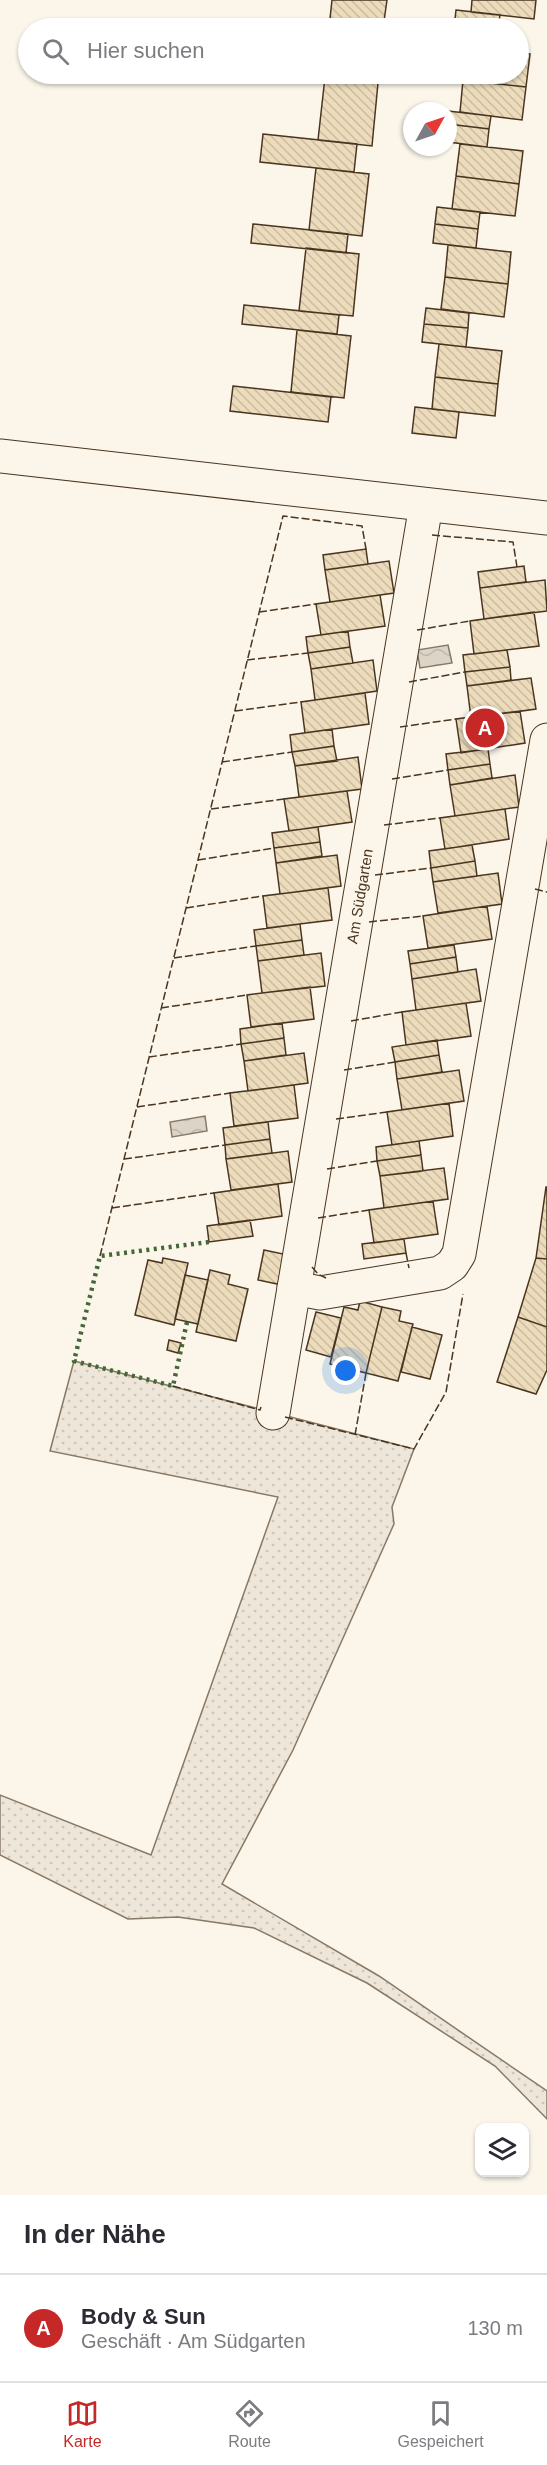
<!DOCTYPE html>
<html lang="de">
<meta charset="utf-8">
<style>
body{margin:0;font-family:Helvetica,sans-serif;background:#f2f2f3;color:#2b2b33}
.controls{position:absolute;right:18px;bottom:18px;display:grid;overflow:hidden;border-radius:12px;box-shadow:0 2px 4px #0004}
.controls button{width:54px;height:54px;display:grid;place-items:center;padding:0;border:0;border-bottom:2px solid #e1e1e2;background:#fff;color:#2b2b33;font:30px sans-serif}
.compass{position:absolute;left:403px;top:102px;width:54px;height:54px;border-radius:50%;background:#fff;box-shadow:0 2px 4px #0004;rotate:50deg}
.you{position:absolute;left:346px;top:1371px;width:21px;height:21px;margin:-15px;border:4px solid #fff;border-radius:50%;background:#1a73e8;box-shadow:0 0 0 9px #1a73e833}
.badge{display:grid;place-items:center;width:39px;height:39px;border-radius:50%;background:#c62828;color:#fff;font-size:20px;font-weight:700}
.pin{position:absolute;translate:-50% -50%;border:3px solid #fff;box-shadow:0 2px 6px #0006}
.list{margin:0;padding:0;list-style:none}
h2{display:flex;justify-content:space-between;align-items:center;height:78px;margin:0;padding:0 24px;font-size:26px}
h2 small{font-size:20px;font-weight:400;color:#7c7c81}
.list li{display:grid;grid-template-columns:39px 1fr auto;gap:18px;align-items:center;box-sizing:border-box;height:108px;padding:0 24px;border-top:2px solid #e1e1e2}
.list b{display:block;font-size:22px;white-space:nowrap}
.list p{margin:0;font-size:20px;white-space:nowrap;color:#7c7c81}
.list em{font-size:20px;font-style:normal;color:#7c7c81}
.icon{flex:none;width:33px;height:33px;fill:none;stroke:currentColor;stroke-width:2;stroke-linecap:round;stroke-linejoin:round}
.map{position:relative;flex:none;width:547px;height:2195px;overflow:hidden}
.search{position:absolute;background:#fff;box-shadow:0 2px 4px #0004;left:18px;right:18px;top:18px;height:66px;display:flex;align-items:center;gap:15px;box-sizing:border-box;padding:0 21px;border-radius:33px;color:#7c7c81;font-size:22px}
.sheet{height:186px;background:#fff}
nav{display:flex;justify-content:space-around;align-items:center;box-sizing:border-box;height:84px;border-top:2px solid #e1e1e2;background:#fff;font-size:16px;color:#7c7c81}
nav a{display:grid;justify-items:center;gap:3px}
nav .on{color:#c62828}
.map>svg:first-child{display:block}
.grass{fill:url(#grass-dots);stroke:#887966;stroke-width:1.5}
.water{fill:url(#water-waves);stroke:#887966;stroke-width:1.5}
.building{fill:url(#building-back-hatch);stroke:#4a3520;stroke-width:1.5}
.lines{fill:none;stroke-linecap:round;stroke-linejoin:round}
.minor-casing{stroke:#4a3520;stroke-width:35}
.minor{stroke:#fbf6e9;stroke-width:33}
.hedge{stroke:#436837;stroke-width:4.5;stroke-dasharray:3 4.5;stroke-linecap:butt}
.fence{stroke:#4a3520;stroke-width:1.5;stroke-dasharray:8 3;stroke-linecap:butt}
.labels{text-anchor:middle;stroke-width:4.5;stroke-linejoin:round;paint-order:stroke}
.street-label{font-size:15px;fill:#4a3520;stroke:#fbf6e9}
</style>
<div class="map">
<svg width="547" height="2195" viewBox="0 0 547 2195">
<defs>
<pattern id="grass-dots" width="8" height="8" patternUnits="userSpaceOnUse" patternTransform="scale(1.5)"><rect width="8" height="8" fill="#ede6d9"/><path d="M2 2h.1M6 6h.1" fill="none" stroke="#cdc6ba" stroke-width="1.8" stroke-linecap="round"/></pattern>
<pattern id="water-waves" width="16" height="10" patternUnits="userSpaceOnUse" patternTransform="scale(1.5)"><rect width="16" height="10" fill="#dcd4c6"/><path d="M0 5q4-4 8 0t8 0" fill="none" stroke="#beb7aa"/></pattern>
<pattern id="building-back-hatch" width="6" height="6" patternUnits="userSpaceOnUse" patternTransform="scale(1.5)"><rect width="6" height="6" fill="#ecdcbc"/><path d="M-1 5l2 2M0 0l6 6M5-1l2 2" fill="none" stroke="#ccbda1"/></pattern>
</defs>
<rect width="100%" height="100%" fill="#fbf6e9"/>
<path class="grass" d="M 74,1361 L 414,1449 L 392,1507 L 394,1524 L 293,1750 L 222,1884 L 379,1976 L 547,2091 L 547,2119 L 495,2066 L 367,1983 L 254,1928 L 178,1917 L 128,1919 L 0,1855 L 0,1795 L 151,1855 L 278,1497 L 50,1451 Z"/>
<path class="water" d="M 448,645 L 452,663 L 420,668 L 417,650 Z
M 205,1116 L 207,1131 L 172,1137 L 170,1122 Z"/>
<path class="building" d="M 332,0 L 387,0 L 383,28 L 329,28 Z
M 472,0 L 536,0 L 534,19 L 471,12 Z
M 456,10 L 500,15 L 498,28 L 454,28 Z
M 518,53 L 530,54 L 526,87 L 463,80 L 464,74 L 518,74 Z
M 294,74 L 366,74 L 365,81 Z
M 325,77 L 378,83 L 372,146 L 318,140 Z
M 463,80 L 526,87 L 522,120 L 460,112 Z
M 448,111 L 491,116 L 489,129 L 448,124 Z
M 448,124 L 489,129 L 487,147 L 448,142 Z
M 263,134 L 357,144 L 354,172 L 260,162 Z
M 460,144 L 523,151 L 519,184 L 456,176 Z
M 316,168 L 369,174 L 362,236 L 309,230 Z
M 456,176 L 519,184 L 515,216 L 452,209 Z
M 437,207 L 480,212 L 478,229 L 435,224 Z
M 253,224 L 348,234 L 346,253 L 251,243 Z
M 435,224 L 478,229 L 476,248 L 433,243 Z
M 448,245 L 511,252 L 508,284 L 445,277 Z
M 306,248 L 359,254 L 353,316 L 299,311 Z
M 445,277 L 508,284 L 504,317 L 441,309 Z
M 244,305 L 339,315 L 337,334 L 242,324 Z
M 426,308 L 469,313 L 468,328 L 424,324 Z
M 424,324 L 468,328 L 466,347 L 422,342 Z
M 297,330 L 351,336 L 344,398 L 291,392 Z
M 439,344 L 502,351 L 498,384 L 435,377 Z
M 435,377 L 498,384 L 495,416 L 432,409 Z
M 233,386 L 331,397 L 328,422 L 230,411 Z
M 415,407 L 459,412 L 456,438 L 412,433 Z
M 366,549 L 368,564 L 325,570 L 323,555 Z
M 389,561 L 394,593 L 330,602 L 325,570 Z
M 524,566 L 526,582 L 480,588 L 478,572 Z
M 545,580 L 547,611 L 484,619 L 480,588 Z
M 380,595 L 385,626 L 321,635 L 316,604 Z
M 534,612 L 539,646 L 474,654 L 470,621 Z
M 348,631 L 350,647 L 308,653 L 306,637 Z
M 350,647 L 353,663 L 311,669 L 308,653 Z
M 507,650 L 510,667 L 465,672 L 463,655 Z
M 373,660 L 377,691 L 315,700 L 311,669 Z
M 510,667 L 511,680 L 467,686 L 465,672 Z
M 531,678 L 536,709 L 471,718 L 467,686 Z
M 365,693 L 369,724 L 305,733 L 301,702 Z
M 520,711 L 525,743 L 461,753 L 456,719 Z
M 332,729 L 334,746 L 292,752 L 290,735 Z
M 334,746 L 337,761 L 295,766 L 292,752 Z
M 488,749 L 490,764 L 448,770 L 446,754 Z
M 358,757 L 362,789 L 299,797 L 295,766 Z
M 490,764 L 492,778 L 450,785 L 448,770 Z
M 515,775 L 519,807 L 455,816 L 450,785 Z
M 347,791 L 352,822 L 289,831 L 284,799 Z
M 505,809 L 509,839 L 445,849 L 440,818 Z
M 318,827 L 320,842 L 274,848 L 272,833 Z
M 320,842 L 322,856 L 276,863 L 274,848 Z
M 472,845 L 475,861 L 431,868 L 429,851 Z
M 337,855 L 341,886 L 280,894 L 276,863 Z
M 475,861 L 477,876 L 433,882 L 431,868 Z
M 498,873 L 502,904 L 438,913 L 433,882 Z
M 328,888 L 332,920 L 267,928 L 263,896 Z
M 487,906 L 492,939 L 428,948 L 423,916 Z
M 300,924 L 302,940 L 256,946 L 254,930 Z
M 302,940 L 304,955 L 258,961 L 256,946 Z
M 454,945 L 456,957 L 410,964 L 408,951 Z
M 321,953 L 325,986 L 262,993 L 258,961 Z
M 456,957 L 458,972 L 412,979 L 410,964 Z
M 476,969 L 481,1001 L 416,1010 L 412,979 Z
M 310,987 L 314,1019 L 251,1027 L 247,995 Z
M 466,1003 L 471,1036 L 406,1045 L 402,1012 Z
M 282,1023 L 284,1038 L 241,1044 L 240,1029 Z
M 284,1038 L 286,1055 L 244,1061 L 241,1044 Z
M 437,1040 L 439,1055 L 395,1062 L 392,1047 Z
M 304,1053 L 308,1083 L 248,1091 L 244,1061 Z
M 439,1055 L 442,1072 L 397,1079 L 395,1062 Z
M 459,1070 L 464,1101 L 402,1110 L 397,1079 Z
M 294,1085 L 298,1118 L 234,1126 L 230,1093 Z
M 449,1103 L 453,1136 L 392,1145 L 387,1112 Z
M 268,1122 L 270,1139 L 225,1145 L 223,1128 Z
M 270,1139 L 272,1153 L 226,1159 L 225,1145 Z
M 419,1141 L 421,1155 L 377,1161 L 376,1147 Z
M 288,1151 L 292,1182 L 231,1190 L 226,1159 Z
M 421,1155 L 423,1171 L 380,1176 L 377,1161 Z
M 444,1168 L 448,1199 L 384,1208 L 380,1176 Z
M 278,1184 L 282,1216 L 219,1225 L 214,1193 Z
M 546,1187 L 547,1187 L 547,1259 L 536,1258 Z
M 433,1201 L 438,1234 L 374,1243 L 369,1210 Z
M 250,1220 L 253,1236 L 209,1242 L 207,1226 Z
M 404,1239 L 406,1253 L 364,1259 L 362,1244 Z
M 264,1250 L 288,1255 L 282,1285 L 258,1280 Z
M 163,1258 L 188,1263 L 174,1325 L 135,1315 L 148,1260 L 162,1263 Z
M 536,1258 L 547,1259 L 547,1327 L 518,1317 Z
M 210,1270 L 230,1275 L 228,1284 L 248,1289 L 236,1341 L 196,1332 Z
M 185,1275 L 208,1280 L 198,1324 L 175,1319 Z
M 360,1301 L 382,1307 L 366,1373 L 330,1364 L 344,1307 L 358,1310 Z
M 382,1307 L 401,1311 L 399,1321 L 413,1324 L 398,1381 L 366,1373 Z
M 316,1312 L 341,1318 L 331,1357 L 306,1350 Z
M 518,1317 L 547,1327 L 547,1370 L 536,1394 L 497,1382 Z
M 412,1327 L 442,1335 L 430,1379 L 401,1372 Z
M 169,1340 L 181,1343 L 178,1353 L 167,1350 Z"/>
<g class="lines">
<g class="minor-casing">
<g id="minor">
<path d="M 0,456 L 547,518"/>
<path d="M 294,1288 L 320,1293 L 440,1273 L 452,1265 L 459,1254 L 547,740"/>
<path id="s1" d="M 273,1413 L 426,505"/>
</g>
</g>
<use href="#minor" class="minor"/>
<path class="hedge" d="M 187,1322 L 173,1386 L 74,1361 L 100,1256 L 209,1242"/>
<path class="fence" d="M 432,535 L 513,542 L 517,567
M 259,612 L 316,604
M 417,630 L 470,621
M 247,660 L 308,653
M 409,682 L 465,672
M 235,711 L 301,702
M 400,727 L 456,719
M 222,762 L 292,752
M 392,779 L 448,770
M 211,809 L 284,799
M 384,825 L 440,818
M 198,860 L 274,848
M 375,875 L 431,868
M 535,889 L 547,892
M 186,908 L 263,896
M 369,922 L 423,916
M 174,958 L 256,946
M 161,1008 L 247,995
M 351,1021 L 402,1012
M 149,1057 L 241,1044
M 344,1070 L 395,1062
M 137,1107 L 230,1093
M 336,1119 L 387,1112
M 124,1159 L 225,1145
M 327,1169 L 377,1161
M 112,1208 L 214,1193
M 318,1218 L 369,1210
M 406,1253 L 409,1268
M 100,1256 L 283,516 L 362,526 L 366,549
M 312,1267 L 318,1274 L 326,1278
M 173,1386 L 260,1410 L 261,1407
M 285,1417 L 414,1449 L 446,1392 L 463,1294
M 355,1435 L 366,1373"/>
</g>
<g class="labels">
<g class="street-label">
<text dy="5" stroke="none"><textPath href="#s1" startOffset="524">Am Südgarten</textPath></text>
</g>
</g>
</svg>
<div class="controls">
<button><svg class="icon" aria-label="layers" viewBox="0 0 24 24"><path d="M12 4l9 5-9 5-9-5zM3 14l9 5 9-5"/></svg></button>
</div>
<svg class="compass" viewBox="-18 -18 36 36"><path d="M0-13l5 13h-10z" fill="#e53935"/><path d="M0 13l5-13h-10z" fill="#7c7c81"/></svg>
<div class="you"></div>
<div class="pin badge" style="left:485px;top:728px">A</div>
<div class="search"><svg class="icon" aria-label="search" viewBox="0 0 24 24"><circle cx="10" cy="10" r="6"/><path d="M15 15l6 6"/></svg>Hier suchen</div>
</div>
<section class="sheet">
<h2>In der Nähe<small></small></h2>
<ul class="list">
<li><span class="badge">A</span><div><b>Body &amp; Sun</b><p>Geschäft · Am Südgarten</p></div><em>130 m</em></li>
</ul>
</section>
<nav>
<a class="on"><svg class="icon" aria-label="map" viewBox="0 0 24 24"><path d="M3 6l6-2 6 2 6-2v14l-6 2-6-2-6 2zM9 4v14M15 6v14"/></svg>Karte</a>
<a><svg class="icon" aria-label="directions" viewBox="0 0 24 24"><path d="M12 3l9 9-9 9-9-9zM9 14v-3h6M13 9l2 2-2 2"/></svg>Route</a>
<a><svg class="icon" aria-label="saved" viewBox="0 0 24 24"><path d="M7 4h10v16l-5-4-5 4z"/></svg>Gespeichert</a>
</nav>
